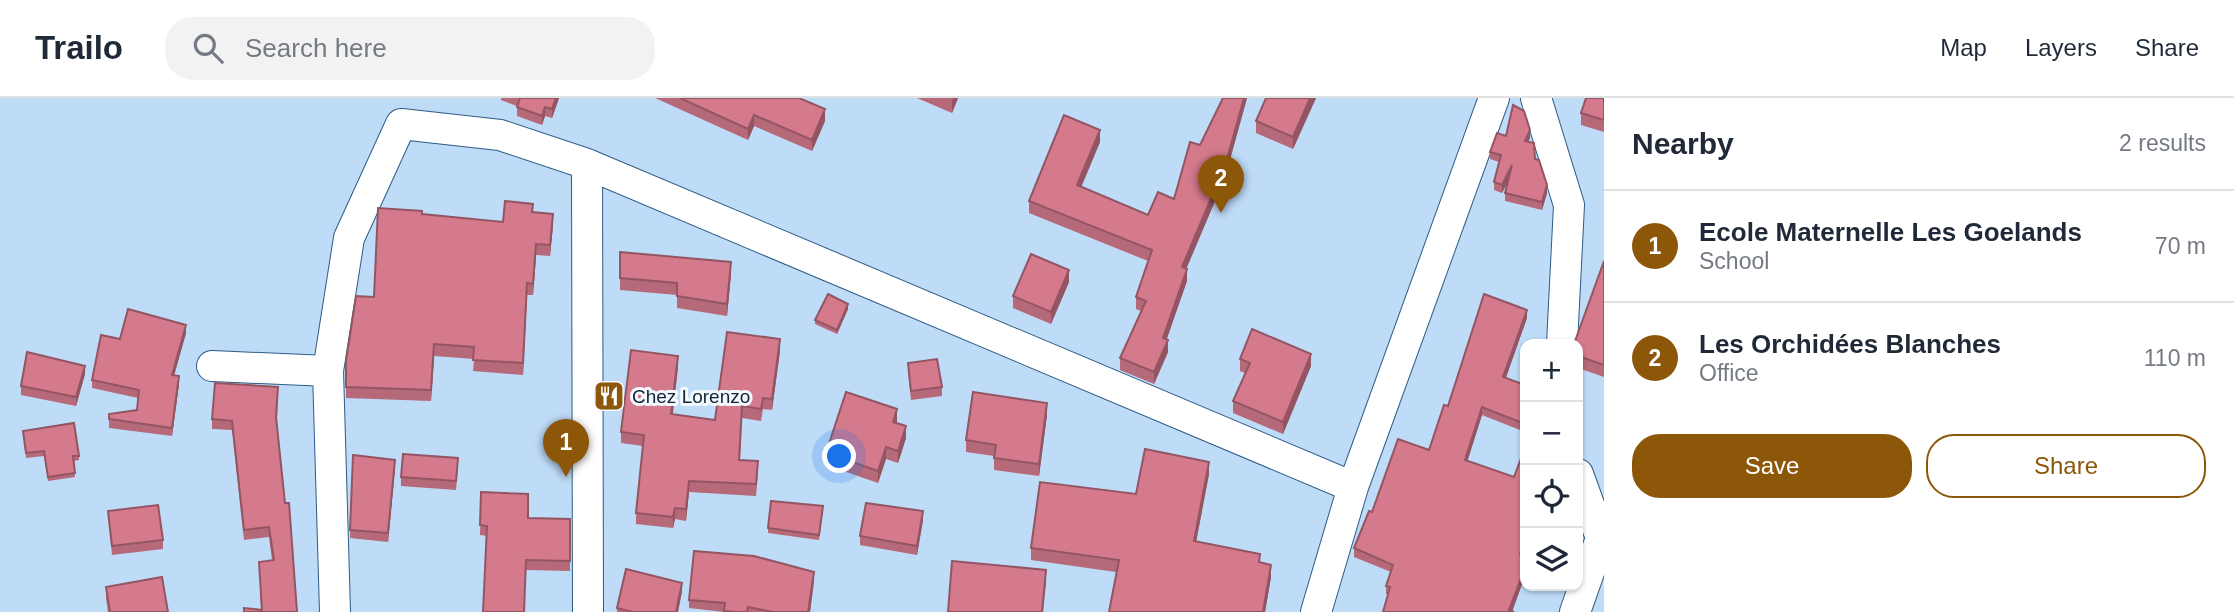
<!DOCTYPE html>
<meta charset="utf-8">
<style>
body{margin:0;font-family:Arial,sans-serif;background:#f2f2f3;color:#1f2937}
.controls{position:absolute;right:21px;bottom:21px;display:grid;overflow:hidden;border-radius:14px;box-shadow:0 2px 5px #0004}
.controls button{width:63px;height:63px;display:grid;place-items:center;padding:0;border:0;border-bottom:2px solid #e0e1e3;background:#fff;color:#1f2937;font:35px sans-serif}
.you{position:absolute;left:840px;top:359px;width:24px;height:24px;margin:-18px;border:5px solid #fff;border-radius:50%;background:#1a73e8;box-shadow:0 0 0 10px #1a73e833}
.badge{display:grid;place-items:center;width:46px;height:46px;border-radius:50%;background:#8d5709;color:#fff;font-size:23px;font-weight:700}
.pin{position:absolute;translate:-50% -58px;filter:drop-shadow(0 2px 4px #0008)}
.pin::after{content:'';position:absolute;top:37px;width:24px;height:21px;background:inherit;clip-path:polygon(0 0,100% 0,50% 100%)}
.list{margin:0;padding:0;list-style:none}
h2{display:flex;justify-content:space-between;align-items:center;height:91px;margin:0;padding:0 28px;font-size:30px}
h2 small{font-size:23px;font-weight:400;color:#747a83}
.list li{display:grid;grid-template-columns:46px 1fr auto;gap:21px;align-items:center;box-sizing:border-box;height:112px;padding:0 28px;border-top:2px solid #e0e1e3}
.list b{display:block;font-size:26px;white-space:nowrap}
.list p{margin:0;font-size:23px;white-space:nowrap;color:#747a83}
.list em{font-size:23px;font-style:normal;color:#747a83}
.actions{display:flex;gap:14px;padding:21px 28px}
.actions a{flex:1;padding:16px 0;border:2px solid #8d5709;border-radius:28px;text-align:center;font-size:24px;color:#8d5709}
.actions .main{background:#8d5709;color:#fff}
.icon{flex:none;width:38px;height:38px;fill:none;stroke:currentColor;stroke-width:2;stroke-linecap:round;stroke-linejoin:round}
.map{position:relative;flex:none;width:1604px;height:514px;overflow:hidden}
header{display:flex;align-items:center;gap:42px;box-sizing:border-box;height:98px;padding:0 35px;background:#fff;border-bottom:2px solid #e0e1e3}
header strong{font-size:33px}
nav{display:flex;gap:38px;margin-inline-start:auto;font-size:24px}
.search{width:490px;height:63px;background:#f2f2f3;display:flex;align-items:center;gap:18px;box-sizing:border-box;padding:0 24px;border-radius:28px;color:#747a83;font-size:26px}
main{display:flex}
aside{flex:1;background:#fff}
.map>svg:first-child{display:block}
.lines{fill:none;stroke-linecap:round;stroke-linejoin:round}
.minor-casing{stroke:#2d5c85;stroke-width:32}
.minor{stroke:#fff;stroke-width:30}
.wall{fill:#b66978}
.shaded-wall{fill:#945562}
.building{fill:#d47a8c;stroke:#945562;stroke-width:2}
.labels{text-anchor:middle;stroke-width:6;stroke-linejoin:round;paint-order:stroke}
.poi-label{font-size:19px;fill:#112436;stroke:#f4f9fe;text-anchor:start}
</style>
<header>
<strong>Trailo</strong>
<div class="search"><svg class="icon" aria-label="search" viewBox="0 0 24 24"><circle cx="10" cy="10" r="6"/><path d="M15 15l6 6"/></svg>Search here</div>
<nav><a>Map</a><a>Layers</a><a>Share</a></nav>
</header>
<main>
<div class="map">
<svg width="1604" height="514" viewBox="0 0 1604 514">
<rect width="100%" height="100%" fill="#bedbf8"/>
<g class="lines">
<g class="minor-casing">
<path id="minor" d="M 1536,0 L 1569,107 L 1562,246
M 587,66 L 588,514
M 212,268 L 328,273
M 335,514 L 328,273 L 349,140 L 401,26 L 500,37 L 587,66 L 1353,389
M 1316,514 L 1353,389 L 1494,0
M 1575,514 L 1601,440 L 1578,376"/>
</g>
<use href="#minor" class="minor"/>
</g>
<path class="wall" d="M 501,0 L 559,0 L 552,20 L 545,18 L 542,27 L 517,18 L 517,8 L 501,2 Z
M 655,0 L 799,0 L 825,23 L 812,53 L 754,28 L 748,42 Z
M 917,0 L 958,0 L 952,15 Z
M 1223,0 L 1247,0 L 1218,105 L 1215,103 L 1186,171 L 1187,183 L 1166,242 L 1168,254 L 1154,286 L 1120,272 L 1120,260 L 1141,213 L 1136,211 L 1136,199 L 1148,163 L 1029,115 L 1029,103 L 1100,44 L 1081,89 L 1148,117 L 1174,101 Z
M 1266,0 L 1316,0 L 1293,51 L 1256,35 L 1256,23 Z
M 1604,0 L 1604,34 L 1581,27 L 1581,15 Z
M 1530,40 L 1528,44 L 1547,95 L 1542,112 L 1505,103 L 1505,95 L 1508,84 L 1502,95 L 1494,92 L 1494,84 L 1499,64 L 1490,61 L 1490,54 Z
M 533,114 L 553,127 L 550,158 L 536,157 L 533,197 L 527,197 L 523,277 L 473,273 L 474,261 L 434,258 L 431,303 L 346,300 L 346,263 L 374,199 L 422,116 L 503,124 Z
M 620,154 L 731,176 L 727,218 L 677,210 L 677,197 L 620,192 Z
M 1604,163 L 1604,279 L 1578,270 L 1578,246 Z
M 1069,184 L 1051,226 L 1013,210 L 1013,198 Z
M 848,211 L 837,236 L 815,226 L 815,222 Z
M 1527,220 L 1506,280 L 1525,287 L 1525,334 L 1482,317 L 1467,363 L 1523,457 L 1525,458 L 1525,478 L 1512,513 L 1386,496 L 1386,488 L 1391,474 L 1354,459 L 1354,450 L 1372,414 L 1429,352 L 1448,308 Z
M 186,235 L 174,277 L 179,286 L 172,338 L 109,330 L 109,316 L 137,312 L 138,300 L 92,290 L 92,282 L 120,241 Z
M 780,253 L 772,312 L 763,311 L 761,323 L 742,320 L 740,363 L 758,375 L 756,398 L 689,394 L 686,423 L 675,421 L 673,430 L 636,426 L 636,415 L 643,348 L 621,345 L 621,334 L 678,269 L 673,316 L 715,322 Z
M 1240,261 L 1311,268 L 1283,336 L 1233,315 L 1233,303 L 1245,275 L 1240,273 Z
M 908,265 L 942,289 L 942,298 L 911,302 L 908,274 Z
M 85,276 L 76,308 L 21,297 L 21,288 Z
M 278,299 L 277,323 L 285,405 L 289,405 L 261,512 L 259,464 L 272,462 L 269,439 L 244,442 L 232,332 L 212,331 L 212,321 Z
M 1047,317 L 1039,378 L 994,372 L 994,358 L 966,354 L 966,342 Z
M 897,323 L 897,325 L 906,340 L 898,365 L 886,361 L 878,385 L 826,367 L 826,355 Z
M 23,333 L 79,358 L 79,362 L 74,363 L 75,379 L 48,383 L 44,358 L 26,360 Z
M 353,357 L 395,370 L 388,444 L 350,440 Z
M 458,369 L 456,392 L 401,388 L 401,379 Z
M 1209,376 L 1196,444 L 1260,465 L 1271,479 L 1265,514 L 1109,514 L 1116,474 L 1031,462 L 1031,450 L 1136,396 Z
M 481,394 L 528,420 L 570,421 L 570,473 L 526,472 L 487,438 L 480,437 Z
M 108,413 L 163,442 L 163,451 L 112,457 Z
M 823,413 L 819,442 L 768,435 L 768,430 Z
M 923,422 L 917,457 L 860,447 L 860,438 Z
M 814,483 L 810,514 L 724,514 L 689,510 L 689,502 Z
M 106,489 L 168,514 L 108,514 L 106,500 Z
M 682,493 L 678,514 L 617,514 L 617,510 Z"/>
<path class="shaded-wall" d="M 556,0 L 559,0 L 552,20 L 552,11 Z
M 953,0 L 958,0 L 952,15 L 952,3 Z
M 1244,0 L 1247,0 L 1218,105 L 1218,93 Z
M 1310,0 L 1316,0 L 1293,51 L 1293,39 Z
M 545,9 L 545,18 L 542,27 L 542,18 Z
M 825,11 L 825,23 L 812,53 L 812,42 Z
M 754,17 L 754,28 L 748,42 L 748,31 Z
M 1100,32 L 1100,44 L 1077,99 L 1077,87 Z
M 1530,32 L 1530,40 L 1525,51 L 1525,43 Z
M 1512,67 L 1512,75 L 1502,95 L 1502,87 Z
M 1547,87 L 1547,95 L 1542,112 L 1542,104 Z
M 1215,91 L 1215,103 L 1182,181 L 1182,169 Z
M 553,116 L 553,127 L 550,158 L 550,147 Z
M 536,146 L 536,157 L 533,197 L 533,186 Z
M 731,164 L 731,176 L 727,218 L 727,206 Z
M 1187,171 L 1187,183 L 1163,252 L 1163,240 Z
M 1069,172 L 1069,184 L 1051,226 L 1051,214 Z
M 527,185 L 527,197 L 523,277 L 523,265 Z
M 848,206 L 848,211 L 837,236 L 837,232 Z
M 1527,212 L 1527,220 L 1503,287 L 1503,279 Z
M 186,227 L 186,235 L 172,285 L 172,277 Z
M 780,241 L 780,253 L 772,312 L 772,301 Z
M 1168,242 L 1168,254 L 1154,286 L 1154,274 Z
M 434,246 L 434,258 L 431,303 L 431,292 Z
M 1311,256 L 1311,268 L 1283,336 L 1283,324 Z
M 678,258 L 678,269 L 671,327 L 671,316 Z
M 85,268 L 85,276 L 76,308 L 76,299 Z
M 179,278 L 179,286 L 172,338 L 172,330 Z
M 1047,305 L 1047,317 L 1039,378 L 1039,366 Z
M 1482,309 L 1482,317 L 1465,371 L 1465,362 Z
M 897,311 L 897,323 L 893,336 L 893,324 Z
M 906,328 L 906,340 L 898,365 L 898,353 Z
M 886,349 L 886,361 L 878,385 L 878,373 Z
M 395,362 L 395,370 L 388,444 L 388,435 Z
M 1209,364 L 1209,376 L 1194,455 L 1194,443 Z
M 689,383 L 689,394 L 686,423 L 686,411 Z
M 675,410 L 675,421 L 673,430 L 673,419 Z
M 923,413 L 923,422 L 917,457 L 917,448 Z
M 1525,443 L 1525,451 L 1520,464 L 1520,456 Z
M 1271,467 L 1271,479 L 1265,514 L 1263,514 Z
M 1525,470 L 1525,478 L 1512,514 L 1509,512 Z
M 1046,472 L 1046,484 L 1043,514 L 1042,514 Z
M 814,474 L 814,483 L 810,514 L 808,514 Z
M 682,485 L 682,493 L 678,514 L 676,514 Z"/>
<path class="building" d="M 520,0 L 556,0 L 552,11 L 545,9 L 542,18 L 517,9 Z
M 680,0 L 799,0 L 825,11 L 812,42 L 754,17 L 748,31 Z
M 1223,0 L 1244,0 L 1218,93 L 1215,91 L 1182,169 L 1187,171 L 1163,240 L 1168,242 L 1154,274 L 1120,260 L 1146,203 L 1136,199 L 1152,152 L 1029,103 L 1064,17 L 1100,32 L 1077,87 L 1148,117 L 1158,94 L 1174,101 L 1190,44 L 1200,47 Z
M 1266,0 L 1310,0 L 1293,39 L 1256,23 Z
M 1586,0 L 1604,0 L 1604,22 L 1581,15 Z
M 1513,7 L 1524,13 L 1530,32 L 1525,43 L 1534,45 L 1535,61 L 1539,62 L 1547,87 L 1542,104 L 1505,95 L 1512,67 L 1502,87 L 1494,84 L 1501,57 L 1490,54 L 1497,35 L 1506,38 Z
M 505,103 L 533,106 L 532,114 L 553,116 L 550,147 L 536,146 L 533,186 L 527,185 L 523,265 L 473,262 L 474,249 L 434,246 L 431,292 L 346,289 L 346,263 L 356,198 L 374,199 L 378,110 L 422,113 L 422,116 L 503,124 Z
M 620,154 L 731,164 L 727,206 L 677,198 L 677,185 L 620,180 Z
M 1031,156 L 1069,172 L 1051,214 L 1013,198 Z
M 1604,163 L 1604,267 L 1578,258 L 1578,246 L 1574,246 Z
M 828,196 L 848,206 L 837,232 L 815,222 Z
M 1484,196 L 1527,212 L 1503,279 L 1525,287 L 1525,326 L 1482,309 L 1465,362 L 1514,379 L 1525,350 L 1525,443 L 1520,456 L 1525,458 L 1525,470 L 1509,512 L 1514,514 L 1383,514 L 1390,489 L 1386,488 L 1393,467 L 1354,450 L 1369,413 L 1372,414 L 1398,341 L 1429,352 L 1444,307 L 1448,308 Z
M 128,211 L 186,227 L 172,277 L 179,278 L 172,330 L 109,321 L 109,316 L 137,312 L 139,292 L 92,282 L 101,237 L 120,241 Z
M 1252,231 L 1311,256 L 1283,324 L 1233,303 L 1250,265 L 1240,261 Z
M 727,234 L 780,241 L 772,301 L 763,300 L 761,311 L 742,308 L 739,362 L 758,363 L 756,386 L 689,383 L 686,411 L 675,410 L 673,419 L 636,415 L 644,337 L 621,334 L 631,252 L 678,258 L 671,316 L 715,322 Z
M 27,254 L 85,268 L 76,299 L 21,288 Z
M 937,261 L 942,289 L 911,293 L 908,265 Z
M 215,285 L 278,289 L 276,319 L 285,405 L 289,405 L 297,514 L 244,514 L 244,510 L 262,512 L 259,464 L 274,462 L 269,429 L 244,432 L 232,323 L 212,321 Z
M 846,294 L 897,311 L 893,324 L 906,328 L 898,353 L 886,349 L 878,373 L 826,355 Z
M 973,294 L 1047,305 L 1039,366 L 994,360 L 996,347 L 966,342 Z
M 74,325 L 79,358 L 73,358 L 75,375 L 48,379 L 44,353 L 26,355 L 23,333 Z
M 1145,351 L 1209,364 L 1194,443 L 1260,456 L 1259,464 L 1271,467 L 1263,514 L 1109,514 L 1119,462 L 1031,450 L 1040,384 L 1136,396 Z
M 403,356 L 458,360 L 456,383 L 401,379 Z
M 353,357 L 395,362 L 388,435 L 350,432 Z
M 481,394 L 528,396 L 528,420 L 570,421 L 570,463 L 526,462 L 524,514 L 483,514 L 487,428 L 480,427 Z
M 771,403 L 823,408 L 819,437 L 768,430 Z
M 866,405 L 923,413 L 917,448 L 860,438 Z
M 158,407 L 163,442 L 112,448 L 108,413 Z
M 694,453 L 754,458 L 814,474 L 808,514 L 773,514 L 748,509 L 747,514 L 737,514 L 724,513 L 725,505 L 689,502 Z
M 952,463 L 1046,472 L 1042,514 L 948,514 Z
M 626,471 L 682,485 L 676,514 L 633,514 L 617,510 Z
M 162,479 L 168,514 L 110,514 L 106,489 Z"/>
<defs>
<g id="restaurant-square" transform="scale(1.575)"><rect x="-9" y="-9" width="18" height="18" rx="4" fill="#8d5709" stroke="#f4f9fe"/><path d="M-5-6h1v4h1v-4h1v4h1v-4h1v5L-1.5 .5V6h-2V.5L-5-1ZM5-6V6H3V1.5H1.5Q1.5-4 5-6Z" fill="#fff"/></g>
</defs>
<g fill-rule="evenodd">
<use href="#restaurant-square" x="609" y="298"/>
</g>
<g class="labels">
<g class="poi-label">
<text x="632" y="305">Chez Lorenzo</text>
</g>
</g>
</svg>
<div class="controls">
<button>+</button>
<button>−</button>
<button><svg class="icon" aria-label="locate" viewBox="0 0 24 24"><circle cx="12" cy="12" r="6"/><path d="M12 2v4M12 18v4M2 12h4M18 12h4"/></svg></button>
<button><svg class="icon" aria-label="layers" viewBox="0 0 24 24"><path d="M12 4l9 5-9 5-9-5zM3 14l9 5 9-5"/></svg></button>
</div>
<div class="you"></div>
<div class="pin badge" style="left:566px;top:379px">1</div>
<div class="pin badge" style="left:1221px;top:115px">2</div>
</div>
<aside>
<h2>Nearby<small>2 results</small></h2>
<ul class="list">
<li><span class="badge">1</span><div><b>Ecole Maternelle Les Goelands</b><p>School</p></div><em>70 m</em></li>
<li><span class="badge">2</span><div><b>Les Orchidées Blanches</b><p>Office</p></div><em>110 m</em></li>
</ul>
<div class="actions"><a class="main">Save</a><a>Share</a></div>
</aside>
</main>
